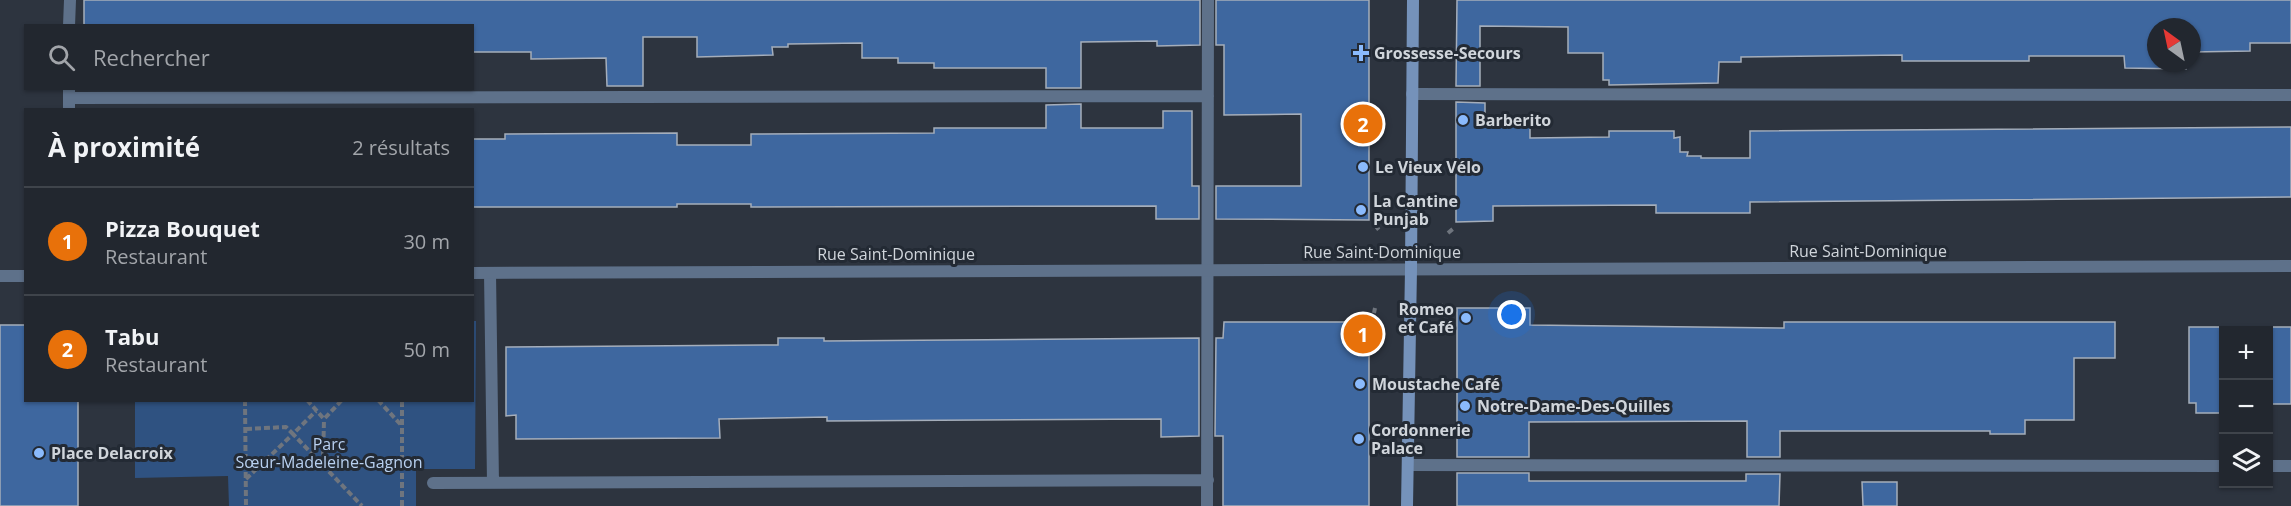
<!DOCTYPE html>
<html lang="fr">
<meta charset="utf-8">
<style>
body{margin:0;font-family:"Open Sans",sans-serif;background:#2e333b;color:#f1f3f6}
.controls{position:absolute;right:18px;bottom:18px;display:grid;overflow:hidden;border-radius:0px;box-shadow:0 2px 4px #0004}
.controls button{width:54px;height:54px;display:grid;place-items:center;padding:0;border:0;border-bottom:2px solid #3f444b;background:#22272f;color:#f1f3f6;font:30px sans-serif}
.compass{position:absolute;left:2147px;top:18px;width:54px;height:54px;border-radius:50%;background:#22272f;box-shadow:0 2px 4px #0004;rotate:327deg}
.you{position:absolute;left:1512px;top:315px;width:21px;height:21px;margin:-15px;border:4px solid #fff;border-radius:50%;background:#1a73e8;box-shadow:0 0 0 9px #1a73e833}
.badge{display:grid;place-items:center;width:39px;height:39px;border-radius:50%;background:#8c9099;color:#fff;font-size:20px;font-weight:700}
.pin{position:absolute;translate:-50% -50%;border:3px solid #fff;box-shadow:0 2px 6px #0006}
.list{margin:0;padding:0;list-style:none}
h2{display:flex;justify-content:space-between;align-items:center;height:78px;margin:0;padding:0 24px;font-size:26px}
h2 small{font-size:20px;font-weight:400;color:#a2a5aa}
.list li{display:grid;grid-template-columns:39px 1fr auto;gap:18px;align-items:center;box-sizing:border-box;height:108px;padding:0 24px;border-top:2px solid #3f444b}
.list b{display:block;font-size:22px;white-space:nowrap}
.list p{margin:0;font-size:20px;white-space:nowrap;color:#a2a5aa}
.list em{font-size:20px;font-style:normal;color:#a2a5aa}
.icon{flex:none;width:33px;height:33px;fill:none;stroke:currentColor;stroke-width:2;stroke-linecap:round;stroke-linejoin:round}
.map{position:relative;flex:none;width:2291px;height:506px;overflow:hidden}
.search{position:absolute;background:#22272f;box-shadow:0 2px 4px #0004;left:24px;top:24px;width:450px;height:66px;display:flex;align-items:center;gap:15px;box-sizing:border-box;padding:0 21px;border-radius:0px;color:#a2a5aa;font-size:22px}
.panel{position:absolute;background:#22272f;box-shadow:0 2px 4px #0004;left:24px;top:108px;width:450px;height:294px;border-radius:0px}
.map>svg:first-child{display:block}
.green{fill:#2f5281}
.building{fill:#3e679f;stroke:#a5aebb;stroke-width:1.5}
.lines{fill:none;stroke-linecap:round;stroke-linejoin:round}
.path{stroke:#6f757e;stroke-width:4;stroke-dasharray:6 3;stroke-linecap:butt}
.lane{stroke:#5e718a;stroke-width:12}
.street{stroke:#5e718a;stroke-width:12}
.secondary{stroke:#7592ba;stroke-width:12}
.poi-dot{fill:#8abafc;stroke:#232a34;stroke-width:2}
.labels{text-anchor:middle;stroke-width:6;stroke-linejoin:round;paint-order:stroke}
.poi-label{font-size:16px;font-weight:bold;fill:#d0d5db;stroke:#232a34;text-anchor:start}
.street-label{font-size:16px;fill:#d0d5db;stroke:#232a34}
.park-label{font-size:16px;fill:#b8d0f0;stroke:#232a34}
</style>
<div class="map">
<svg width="2291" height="506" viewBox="0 0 2291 506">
<rect width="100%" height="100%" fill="#2d343f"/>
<path class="green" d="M 472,321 L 476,321 L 475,469 L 416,469 L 416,506 L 229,506 L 228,476 L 135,478 L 135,401 L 472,400 Z"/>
<path class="building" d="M 84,0 L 1200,0 L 1200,45 L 1157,46 L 1157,41 L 1081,42 L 1081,88 L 1046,88 L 1046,68 L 934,68 L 934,63 L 898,63 L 898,58 L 862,58 L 862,43 L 788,44 L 788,47 L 772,47 L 773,55 L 697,57 L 697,37 L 643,37 L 643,86 L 607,86 L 606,58 L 531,59 L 531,52 L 472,52 L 472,26 L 84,26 Z
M 1216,0 L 1369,0 L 1369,220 L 1216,219 L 1216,186 L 1301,186 L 1301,114 L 1224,115 L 1224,45 L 1216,45 Z
M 1457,0 L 2291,0 L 2291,43 L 2250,43 L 2250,51 L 2192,52 L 2192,27 L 2156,27 L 2156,63 L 2186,63 L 2186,69 L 2125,68 L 2124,56 L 2029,56 L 2029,61 L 1902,61 L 1902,55 L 1741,57 L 1741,62 L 1719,62 L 1718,83 L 1609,85 L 1609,80 L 1603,80 L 1603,53 L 1568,53 L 1568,27 L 1480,26 L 1480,86 L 1456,86 Z
M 1456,102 L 1485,103 L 1485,123 L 1492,122 L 1493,125 L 1530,125 L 1530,138 L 1609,137 L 1609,131 L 1674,131 L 1674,138 L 1680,137 L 1680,152 L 1688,152 L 1687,156 L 1701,156 L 1701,158 L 1750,158 L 1750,131 L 2291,127 L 2291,197 L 1750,202 L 1750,213 L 1656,213 L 1656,205 L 1493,206 L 1493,221 L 1456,222 Z
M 1081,104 L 1081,128 L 1163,128 L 1163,111 L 1192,111 L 1192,186 L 1199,186 L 1199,219 L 1156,219 L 1156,206 L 751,207 L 751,204 L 677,204 L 677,207 L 472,207 L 472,139 L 505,139 L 505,134 L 677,133 L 677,145 L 751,145 L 751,134 L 934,133 L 934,128 L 1046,128 L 1046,105 Z
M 1457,308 L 1530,308 L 1530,325 L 1784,328 L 1784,322 L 2115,322 L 2115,358 L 2074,358 L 2074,420 L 2025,420 L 2025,434 L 1990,434 L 1990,431 L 1780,431 L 1780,457 L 1747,457 L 1747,421 L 1529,422 L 1529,457 L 1457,457 Z
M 1224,322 L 1369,322 L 1369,506 L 1223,506 L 1223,436 L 1215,436 L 1216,338 L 1223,338 Z
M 0,325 L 26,325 L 26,400 L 78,400 L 78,506 L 0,506 Z
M 2189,327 L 2291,327 L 2291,404 L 2268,404 L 2268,330 L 2223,330 L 2223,413 L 2196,413 L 2196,403 L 2189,403 Z
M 778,338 L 824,338 L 824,341 L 1199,338 L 1199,436 L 1161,437 L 1161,419 L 827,421 L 827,417 L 719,419 L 720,438 L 516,439 L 516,415 L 506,416 L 506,347 L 778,345 Z
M 1457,473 L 1529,473 L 1529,481 L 1746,481 L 1746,474 L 1780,474 L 1779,506 L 1457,506 Z
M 1862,482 L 1897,482 L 1897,506 L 1863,506 Z"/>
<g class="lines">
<path class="path" d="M 1375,225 L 1379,230
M 1448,233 L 1454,228
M 1441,305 L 1446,308
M 1374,313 L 1375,308
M 245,400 L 246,506
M 307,400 L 324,419 L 342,400
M 378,400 L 402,426
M 246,429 L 286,427 L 293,434 L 316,411
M 323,464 L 324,419
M 246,479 L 293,434 L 362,506
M 402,506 L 402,400"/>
<path class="lane" d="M 69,26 L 70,0
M 1412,94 L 2291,95
M 69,98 L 1208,96
M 69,110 L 69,88
M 490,273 L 493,483
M 1408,465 L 2224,466
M 2268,466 L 2291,466
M 433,483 L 1208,480
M 1207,506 L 1208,0"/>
<path class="street" d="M 472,273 L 2291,266
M 0,276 L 26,276"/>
<path class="secondary" d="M 1407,506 L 1411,269 L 1413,0"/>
</g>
<g class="poi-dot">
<path d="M1358 44h6v6h6v6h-6v6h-6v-6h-6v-6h6z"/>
<circle cx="1463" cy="120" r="6"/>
<circle cx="1363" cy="167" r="6"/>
<circle cx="1361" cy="210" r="6"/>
<circle cx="1466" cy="318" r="6"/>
<circle cx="1360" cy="384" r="6"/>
<circle cx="1465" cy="406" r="6"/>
<circle cx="1359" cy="439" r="6"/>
<circle cx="39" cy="453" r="6"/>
</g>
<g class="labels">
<g class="poi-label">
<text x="1374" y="59">Grossesse-Secours</text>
<text x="1475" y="126">Barberito</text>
<text x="1375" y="173">Le Vieux Vélo</text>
<text x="1373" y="207">La Cantine<tspan x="1373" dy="18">Punjab</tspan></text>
<text x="1454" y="315" text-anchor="end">Romeo<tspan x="1454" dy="18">et Café</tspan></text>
<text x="1372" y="390">Moustache Café</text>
<text x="1477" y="412">Notre-Dame-Des-Quilles</text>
<text x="1371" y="436">Cordonnerie<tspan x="1371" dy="18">Palace</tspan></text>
<text x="51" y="459">Place Delacroix</text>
</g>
<g class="street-label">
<text x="1868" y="257">Rue Saint-Dominique</text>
<text x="1382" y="258">Rue Saint-Dominique</text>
<text x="896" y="260">Rue Saint-Dominique</text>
</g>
<g class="park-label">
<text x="329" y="450">Parc<tspan x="329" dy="18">Sœur-Madeleine-Gagnon</tspan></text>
</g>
</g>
</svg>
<div class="controls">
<button>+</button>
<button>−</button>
<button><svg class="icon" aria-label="layers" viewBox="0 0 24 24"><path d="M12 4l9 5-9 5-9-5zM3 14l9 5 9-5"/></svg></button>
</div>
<svg class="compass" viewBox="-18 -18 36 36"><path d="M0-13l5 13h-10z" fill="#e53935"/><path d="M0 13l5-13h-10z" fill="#a2a5aa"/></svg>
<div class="you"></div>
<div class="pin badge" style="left:1363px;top:334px;background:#e8710a">1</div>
<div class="pin badge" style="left:1363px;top:124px;background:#e8710a">2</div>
<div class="search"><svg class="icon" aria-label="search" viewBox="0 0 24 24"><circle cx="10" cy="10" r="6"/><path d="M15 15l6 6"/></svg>Rechercher</div>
<section class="panel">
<h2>À proximité<small>2 résultats</small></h2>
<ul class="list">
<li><span class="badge" style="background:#e8710a">1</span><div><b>Pizza Bouquet</b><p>Restaurant</p></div><em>30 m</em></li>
<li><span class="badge" style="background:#e8710a">2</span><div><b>Tabu</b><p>Restaurant</p></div><em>50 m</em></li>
</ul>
</section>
</div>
